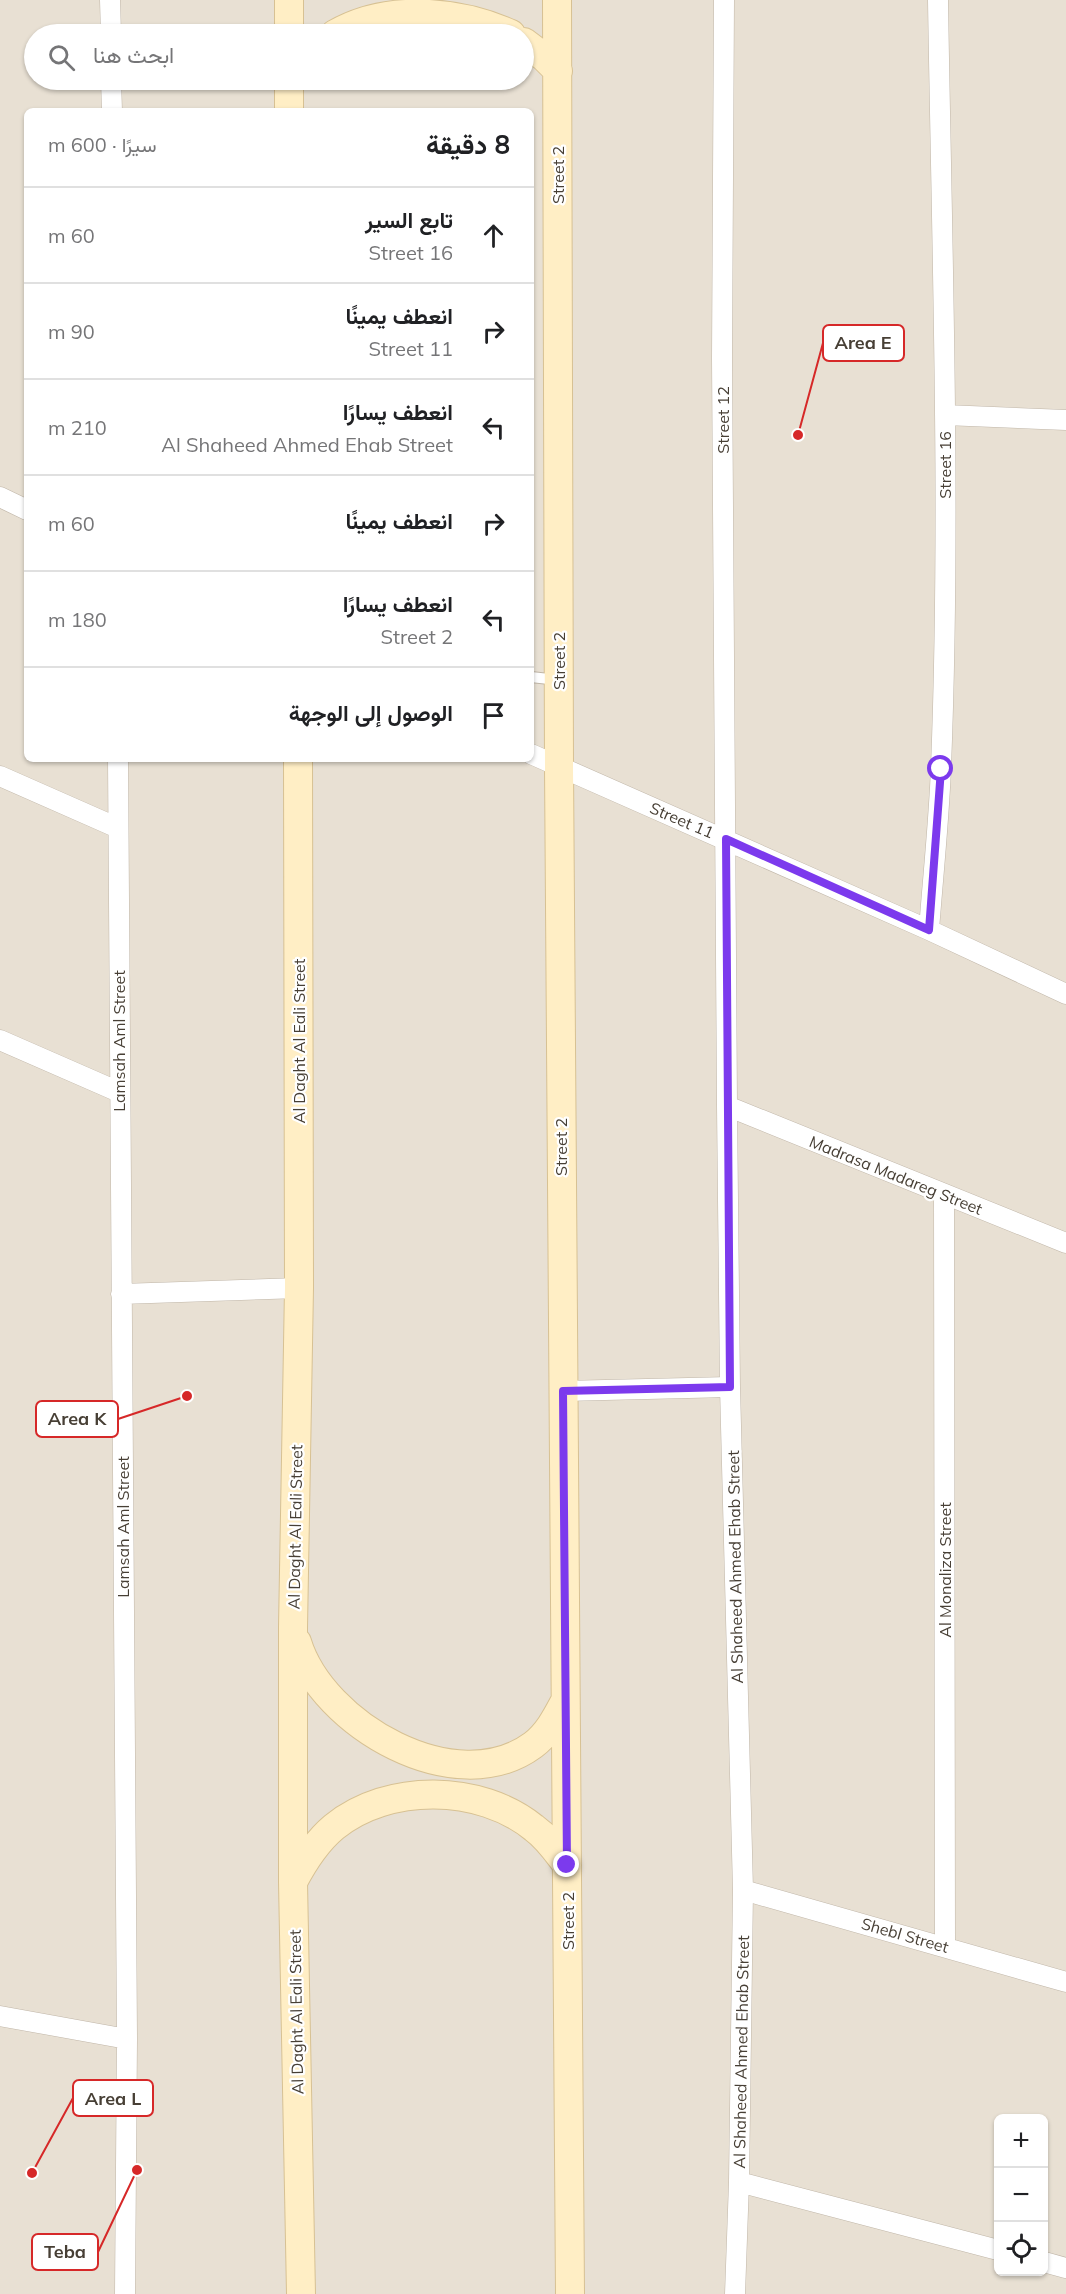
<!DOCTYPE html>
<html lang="ar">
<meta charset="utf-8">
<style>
body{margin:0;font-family:Mulish,Vazirmatn,sans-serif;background:#f6f6f6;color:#202124;direction:rtl}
.controls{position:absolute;right:18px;bottom:18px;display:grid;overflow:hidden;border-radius:9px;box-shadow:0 2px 4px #0004}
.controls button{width:54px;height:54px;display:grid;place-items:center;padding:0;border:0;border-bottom:2px solid #e0e0e0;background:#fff;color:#202124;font:30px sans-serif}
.stop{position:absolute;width:18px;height:18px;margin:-14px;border:4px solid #7c3aed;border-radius:50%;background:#fff}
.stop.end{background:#7c3aed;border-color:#fff;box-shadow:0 2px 6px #0008}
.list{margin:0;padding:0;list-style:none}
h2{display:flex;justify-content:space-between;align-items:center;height:78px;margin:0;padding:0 24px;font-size:26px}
h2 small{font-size:20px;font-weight:400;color:#757577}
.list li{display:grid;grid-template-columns:39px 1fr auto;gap:18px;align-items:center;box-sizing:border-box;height:96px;padding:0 24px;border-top:2px solid #e0e0e0}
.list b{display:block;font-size:22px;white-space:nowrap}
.list p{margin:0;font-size:20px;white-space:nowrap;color:#757577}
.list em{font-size:20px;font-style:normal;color:#757577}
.icon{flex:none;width:33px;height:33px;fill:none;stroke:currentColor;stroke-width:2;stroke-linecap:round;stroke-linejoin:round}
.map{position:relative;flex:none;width:1066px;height:2294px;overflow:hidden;direction:ltr}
.search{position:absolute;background:#fff;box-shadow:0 2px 4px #0004;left:24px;top:24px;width:510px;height:66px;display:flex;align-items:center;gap:15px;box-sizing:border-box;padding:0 21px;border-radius:33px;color:#757577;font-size:22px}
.panel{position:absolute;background:#fff;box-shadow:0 2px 4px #0004;left:24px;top:108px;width:510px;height:654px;border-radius:9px;direction:rtl}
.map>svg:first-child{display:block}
.residential{fill:#e8e0d3;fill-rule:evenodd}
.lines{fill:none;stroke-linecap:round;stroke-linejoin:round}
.lane-casing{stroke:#c0b6a8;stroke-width:12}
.street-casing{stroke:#c0b6a8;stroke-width:21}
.secondary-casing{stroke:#d7c193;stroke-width:30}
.lane{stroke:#fff;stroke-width:10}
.street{stroke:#fff;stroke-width:20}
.secondary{stroke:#ffeec5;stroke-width:28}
.route{stroke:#7c3aed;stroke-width:8}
.labels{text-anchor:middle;stroke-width:4.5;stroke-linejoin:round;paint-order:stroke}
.street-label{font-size:16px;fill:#473f35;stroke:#fff}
.leader{fill:none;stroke:#d62828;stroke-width:2}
.callout-dot{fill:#d62828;stroke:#fff;stroke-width:2}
.callout{fill:#fff;stroke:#d62828;stroke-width:2}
.callout-label{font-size:18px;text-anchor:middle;font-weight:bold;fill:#473f35}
</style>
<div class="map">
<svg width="1066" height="2294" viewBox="0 0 1066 2294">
<rect width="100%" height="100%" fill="#f4efe6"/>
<path class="residential" d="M 0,0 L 1066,0 L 1066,2294 L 0,2294 ZM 34,34 L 524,34 L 524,80 L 34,80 ZM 27,111 L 531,111 L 531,759 L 27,759 ZM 998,2118 L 1044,2118 L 1044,2272 L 998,2272 Z"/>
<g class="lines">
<g class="lane-casing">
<path id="lane" d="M 531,677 L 558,680"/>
</g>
<g class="street-casing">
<path id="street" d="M 110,0 L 111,34
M 724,0 L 722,358 L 727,1106 L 730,1387 L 743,1890 L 739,2182 L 735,2294
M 111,80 L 112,111
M 945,415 L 1066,420
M 0,497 L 27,510
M 531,754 L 929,930 L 1066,994
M 118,759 L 127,2039 L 125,2294
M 0,776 L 118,828
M 929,930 C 933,876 939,821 941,767 C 951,512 942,255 938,0
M 0,1040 L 119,1092
M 727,1106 L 1066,1243
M 944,1194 L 945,1947
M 121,1294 L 299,1288
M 563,1391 L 730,1387
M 743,1890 L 1066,1982
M 0,2016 L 127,2039
M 739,2182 L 998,2250
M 1044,2262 L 1066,2268"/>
</g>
<g class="secondary-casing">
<path id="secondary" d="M 557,0 L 559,767 L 570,2294
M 289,34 L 289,0
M 335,34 C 387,4 458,10 511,34
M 524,42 L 544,57 L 558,71
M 289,111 L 289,80
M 298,759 L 299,1288 L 293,1628 L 293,1882 L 301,2294
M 297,1642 C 322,1725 456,1802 533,1745 C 548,1734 557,1716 565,1701
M 293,1882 C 304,1861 316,1842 334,1827 C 388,1783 480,1784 534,1828 C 548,1838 557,1852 567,1865"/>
</g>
<use href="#lane" class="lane"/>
<use href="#street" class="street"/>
<use href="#secondary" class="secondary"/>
</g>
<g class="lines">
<path class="route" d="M 567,1865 L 563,1391 L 730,1387 L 726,839 L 929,930 L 941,769"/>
</g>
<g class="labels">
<g class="street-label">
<text transform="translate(558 175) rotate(-90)" y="6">Street 2</text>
<text transform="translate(723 420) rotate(-90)" y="6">Street 12</text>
<text transform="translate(945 465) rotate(-90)" y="6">Street 16</text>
<text transform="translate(559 661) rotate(-90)" y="6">Street 2</text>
<text transform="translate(682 820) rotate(23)" y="6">Street 11</text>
<text transform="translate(119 1041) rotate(-90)" y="6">Lamsah Aml Street</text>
<text transform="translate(299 1041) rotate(-90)" y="6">Al Daght Al Eali Street</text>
<text transform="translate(561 1147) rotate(-90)" y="6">Street 2</text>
<text transform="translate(896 1175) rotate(22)" y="6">Madrasa Madareg Street</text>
<text transform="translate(123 1527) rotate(-90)" y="6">Lamsah Aml Street</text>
<text transform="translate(295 1527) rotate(-89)" y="6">Al Daght Al Eali Street</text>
<text transform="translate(735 1567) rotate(-91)" y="6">Al Shaheed Ahmed Ehab Street</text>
<text transform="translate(945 1570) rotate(-90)" y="6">Al Monaliza Street</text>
<text transform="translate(568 1921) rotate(-90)" y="6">Street 2</text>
<text transform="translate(905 1935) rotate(16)" y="6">Shebl Street</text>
<text transform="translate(296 2012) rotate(-91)" y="6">Al Daght Al Eali Street</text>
<text transform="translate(741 2052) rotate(-89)" y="6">Al Shaheed Ahmed Ehab Street</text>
</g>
</g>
<path class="leader" d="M798 435L823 343M187 1396L118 1419M32 2173L73 2098M137 2170L98 2252"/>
<g class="callout-dot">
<circle cx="798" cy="435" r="6"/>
<circle cx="187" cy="1396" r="6"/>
<circle cx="32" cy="2173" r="6"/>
<circle cx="137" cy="2170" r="6"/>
</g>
<g class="callout">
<rect x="823" y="325" width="81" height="36" rx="6"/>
<rect x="36" y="1401" width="82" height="36" rx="6"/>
<rect x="73" y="2080" width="80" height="36" rx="6"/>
<rect x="32" y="2234" width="66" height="36" rx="6"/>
</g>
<g class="callout-label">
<text x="863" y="349">Area E</text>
<text x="77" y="1425">Area K</text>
<text x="113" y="2105">Area L</text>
<text x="65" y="2258">Teba</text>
</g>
</svg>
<div class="controls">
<button>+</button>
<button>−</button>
<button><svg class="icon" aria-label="locate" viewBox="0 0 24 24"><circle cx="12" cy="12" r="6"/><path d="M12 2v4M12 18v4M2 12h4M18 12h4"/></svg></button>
</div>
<div class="stop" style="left:941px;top:769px"></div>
<div class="stop end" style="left:567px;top:1865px"></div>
<div class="search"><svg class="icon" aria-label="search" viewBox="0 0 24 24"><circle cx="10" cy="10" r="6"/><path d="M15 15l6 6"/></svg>ابحث هنا</div>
<section class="panel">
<h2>8 دقيقة<small>سيرًا · 600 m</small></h2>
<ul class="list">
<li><svg class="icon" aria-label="ahead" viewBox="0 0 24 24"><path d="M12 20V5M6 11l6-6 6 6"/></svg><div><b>تابع السير</b><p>Street 16</p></div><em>60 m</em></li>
<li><svg class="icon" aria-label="right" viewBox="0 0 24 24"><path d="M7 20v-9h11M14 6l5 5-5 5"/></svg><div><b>انعطف يمينًا</b><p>Street 11</p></div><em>90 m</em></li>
<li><svg class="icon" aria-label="left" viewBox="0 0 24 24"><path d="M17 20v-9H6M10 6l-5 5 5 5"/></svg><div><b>انعطف يسارًا</b><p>Al Shaheed Ahmed Ehab Street</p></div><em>210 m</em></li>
<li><svg class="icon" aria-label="right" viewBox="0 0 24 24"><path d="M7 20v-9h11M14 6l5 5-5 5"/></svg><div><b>انعطف يمينًا</b></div><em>60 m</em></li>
<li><svg class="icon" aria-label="left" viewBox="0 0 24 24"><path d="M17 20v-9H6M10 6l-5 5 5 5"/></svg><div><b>انعطف يسارًا</b><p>Street 2</p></div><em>180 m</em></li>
<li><svg class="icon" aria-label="arrive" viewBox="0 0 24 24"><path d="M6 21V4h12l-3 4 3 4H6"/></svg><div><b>الوصول إلى الوجهة</b></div></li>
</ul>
</section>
</div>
